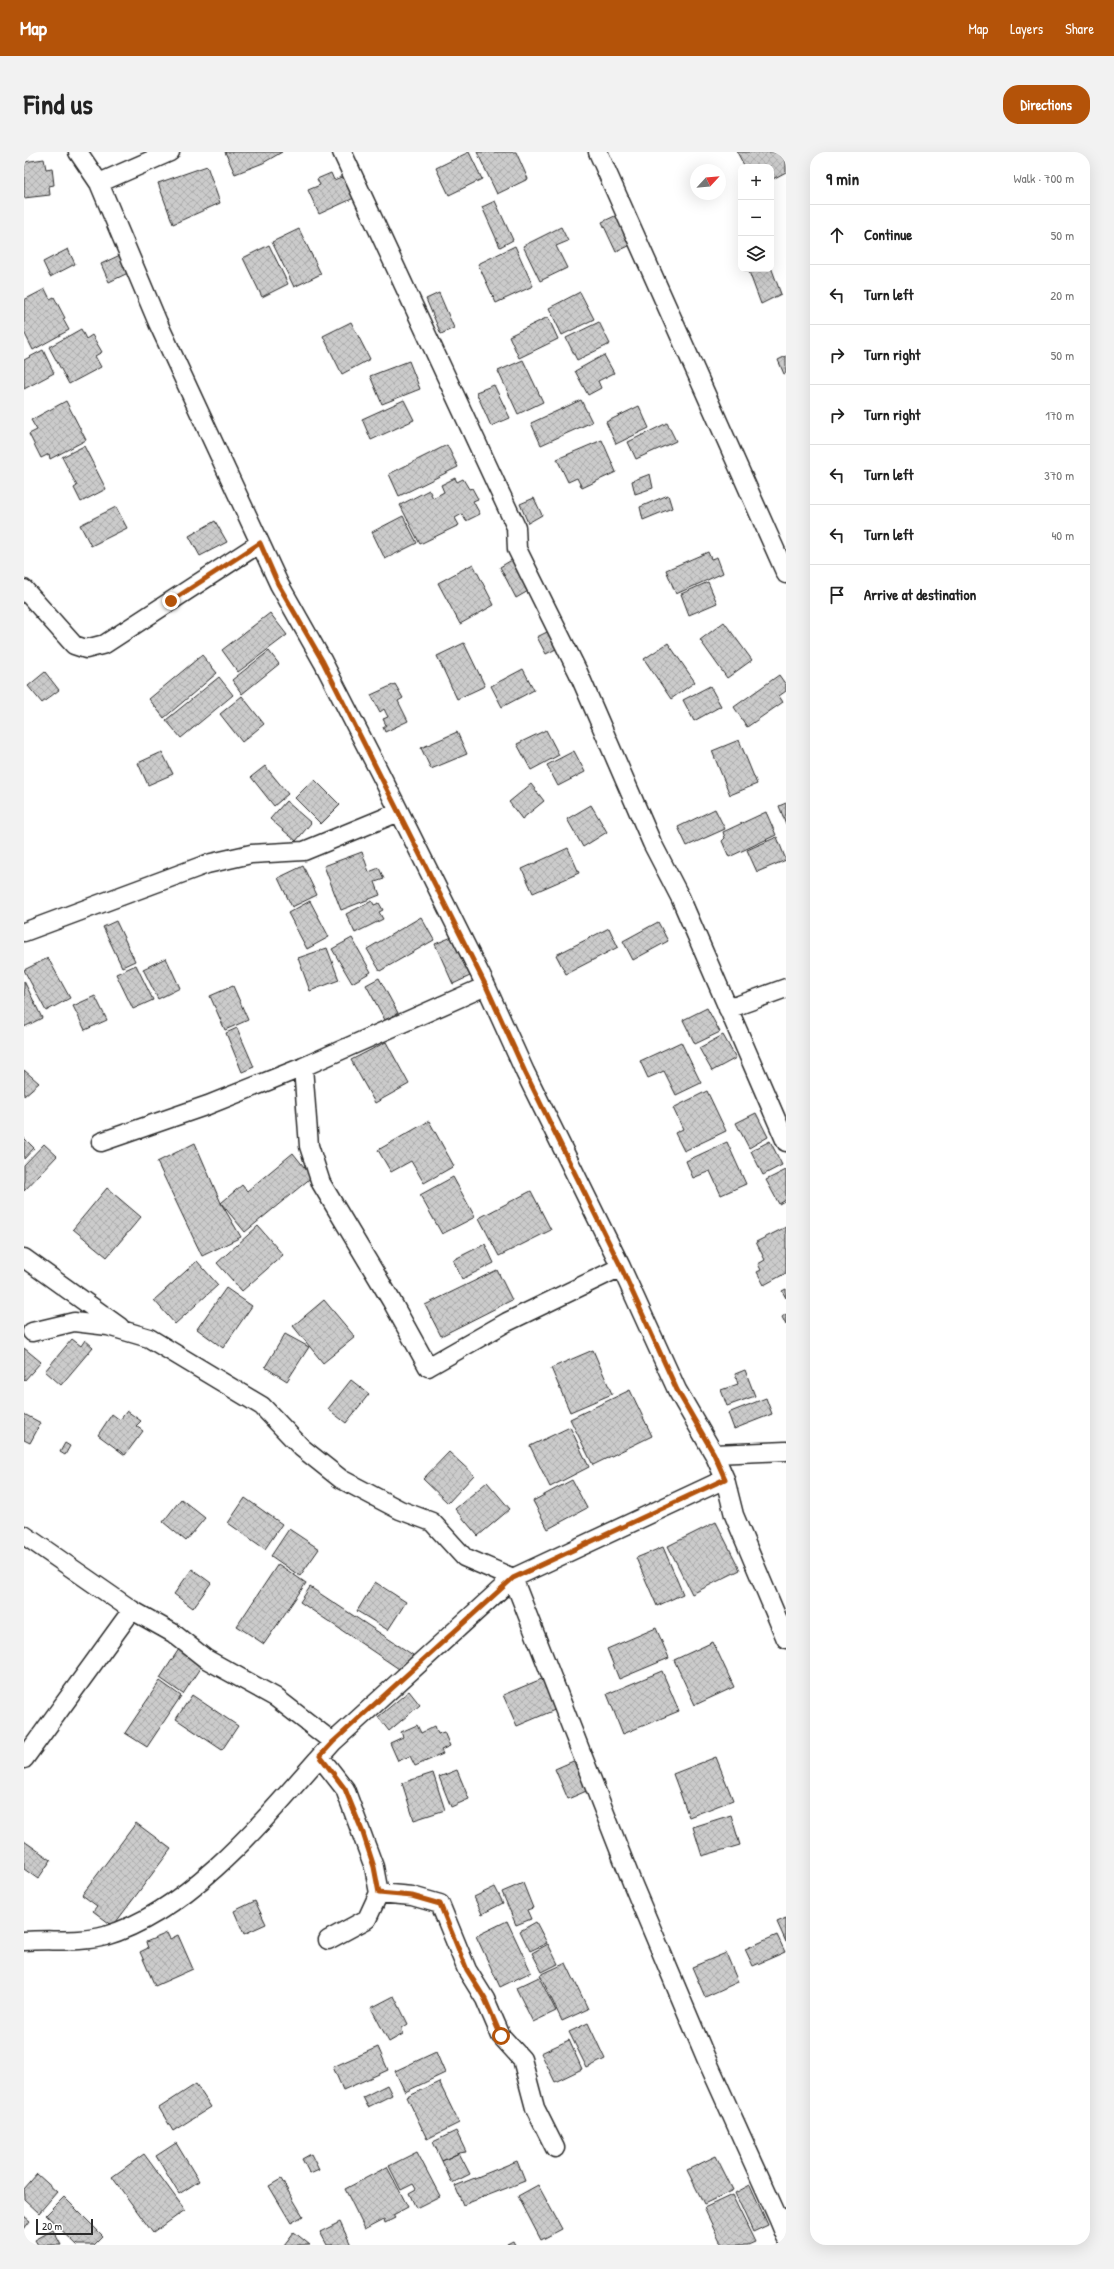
<!DOCTYPE html>
<meta charset="utf-8">
<style>
body{margin:0;font-family:"Patrick Hand",sans-serif;background:#f2f2f2;color:#222}
.controls{position:absolute;right:12px;top:12px;display:grid;overflow:hidden;border-radius:8px;box-shadow:0 4px 16px #0002}
.controls button{width:36px;height:36px;display:grid;place-items:center;padding:0;border:0;border-bottom:1px solid #e0e0e0;background:#fff;color:#222;font:20px sans-serif}
.compass{position:absolute;left:666px;top:12px;width:36px;height:36px;border-radius:50%;background:#fff;box-shadow:0 4px 16px #0002;rotate:64deg}
.scale{position:absolute;left:12px;bottom:10px;width:57px;box-sizing:border-box;padding-left:4px;border:2px solid #2b2b2b;border-top:0;font-size:11px;line-height:14px;white-space:nowrap;color:#2b2b2b;-webkit-text-stroke:3px #fff;paint-order:stroke}
.stop{position:absolute;width:12px;height:12px;margin:-9px;border:3px solid #b45309;border-radius:50%;background:#fff}
.stop.end{background:#b45309;border-color:#fff;box-shadow:0 1px 4px #0008}
.list{margin:0;padding:0;list-style:none}
h2{display:flex;justify-content:space-between;align-items:center;height:52px;margin:0;padding:0 16px;font-size:17px}
h2 small{font-size:13px;font-weight:400;color:#767676}
.list li{display:grid;grid-template-columns:26px 1fr auto;gap:12px;align-items:center;box-sizing:border-box;height:60px;padding:0 16px;border-top:1px solid #e0e0e0}
.list b{display:block;font-size:15px;white-space:nowrap}
.list em{font-size:13px;font-style:normal;color:#767676}
.icon{flex:none;width:22px;height:22px;fill:none;stroke:currentColor;stroke-width:2;stroke-linecap:round;stroke-linejoin:round}
.map{position:relative;flex:none;width:762px;height:2093px;overflow:hidden;border-radius:16px}
header{display:flex;align-items:center;gap:24px;box-sizing:border-box;height:56px;padding:0 20px;background:#b45309;color:#fff}
header strong{font-size:19px}
nav{display:flex;gap:22px;margin-inline-start:auto;font-size:14px}
.intro{display:flex;align-items:center;justify-content:space-between;box-sizing:border-box;height:96px;padding:0 24px}
h1{margin:0;font-size:28px}
.button{padding:10px 18px;border-radius:16px;background:#b45309;color:#fff;font-size:14px;font-weight:700}
main{display:flex;gap:24px;padding:0 24px}
aside{flex:1;background:#fff;border-radius:16px;box-shadow:0 4px 16px #0002}
.map>svg:first-child{display:block}
.building{fill:url(#building-cross-hatch);stroke:#2b2b2b}
.lines{fill:none;stroke-linecap:round;stroke-linejoin:round}
.minor-casing{stroke:#2b2b2b;stroke-width:21}
.minor{stroke:#fff;stroke-width:18}
.route{stroke:#b45309;stroke-width:5}
</style>
<header>
<strong>Map</strong>
<nav><a>Map</a><a>Layers</a><a>Share</a></nav>
</header>
<div class="intro"><h1>Find us</h1><a class="button">Directions</a></div>
<main>
<div class="map">
<svg width="762" height="2093" viewBox="0 0 762 2093">
<defs>
<pattern id="building-cross-hatch" width="8" height="8" patternUnits="userSpaceOnUse"><rect width="8" height="8" fill="#cbcbcb"/><path d="M0 0l8 8M0 8l8-8" fill="none" stroke="#aeaeae"/></pattern>
</defs>
<rect width="100%" height="100%" fill="#fff"/>
<filter id="ink" filterUnits="userSpaceOnUse"><feTurbulence type="fractalNoise" baseFrequency=".025" numOctaves="2"/><feDisplacementMap in="SourceGraphic" scale="8" xChannelSelector="R" yChannelSelector="G"/><feConvolveMatrix kernelMatrix="1 2 1 2 8 2 1 2 1" color-interpolation-filters="sRGB"/></filter>
<g filter="url(#ink)">
<path class="building" d="M 201,0 L 258,0 L 239,11 L 211,22 Z
M 445,0 L 458,27 L 425,43 L 412,16 Z
M 453,0 L 492,0 L 504,27 L 473,42 Z
M 713,0 L 762,0 L 762,20 L 747,28 L 747,15 L 721,15 Z
M 20,7 L 22,17 L 28,16 L 30,33 L 25,34 L 26,43 L 0,46 L 0,10 Z
M 183,14 L 196,51 L 149,72 L 134,31 Z
M 307,21 L 310,28 L 320,24 L 330,46 L 295,62 L 284,38 L 296,33 L 293,27 Z
M 471,49 L 489,88 L 476,95 L 458,55 Z
M 593,63 L 607,93 L 592,100 L 578,70 Z
M 537,75 L 544,89 L 532,94 L 543,116 L 516,129 L 499,94 Z
M 275,77 L 297,122 L 270,135 L 248,90 Z
M 245,93 L 264,132 L 238,145 L 219,106 Z
M 491,94 L 509,134 L 472,151 L 454,112 Z
M 44,97 L 51,112 L 26,125 L 19,110 Z
M 96,103 L 104,121 L 85,130 L 77,112 Z
M 747,115 L 757,142 L 737,152 L 724,117 L 747,117 Z
M 21,137 L 26,147 L 30,145 L 41,166 L 39,167 L 45,178 L 9,198 L 0,180 L 0,148 Z
M 556,140 L 570,167 L 538,183 L 525,156 Z
M 415,141 L 430,176 L 417,182 L 402,147 Z
M 524,165 L 534,187 L 495,206 L 485,184 Z
M 327,170 L 346,207 L 318,222 L 299,184 Z
M 575,170 L 586,192 L 553,208 L 542,186 Z
M 57,177 L 62,187 L 68,183 L 78,200 L 71,204 L 77,215 L 45,232 L 25,195 Z
M 19,198 L 30,221 L 0,237 L 0,208 Z
M 580,203 L 590,221 L 574,229 L 577,236 L 564,243 L 551,219 Z
M 762,204 L 762,221 L 760,222 L 754,208 Z
M 499,208 L 519,250 L 494,262 L 474,219 Z
M 385,209 L 396,237 L 358,252 L 346,224 Z
M 470,233 L 486,266 L 467,274 L 452,240 Z
M 380,248 L 390,268 L 347,288 L 338,267 Z
M 557,248 L 568,270 L 517,293 L 507,271 Z
M 42,249 L 62,288 L 26,307 L 25,302 L 17,306 L 5,282 L 13,278 L 7,268 Z
M 615,254 L 625,276 L 592,292 L 582,270 Z
M 643,271 L 652,289 L 612,307 L 604,290 Z
M 578,288 L 592,320 L 558,336 L 553,326 L 544,330 L 533,307 Z
M 423,293 L 434,315 L 375,344 L 365,322 Z
M 60,294 L 82,337 L 57,350 L 50,336 L 53,334 L 38,305 Z
M 626,322 L 629,336 L 611,342 L 608,329 Z
M 431,326 L 433,330 L 439,327 L 445,337 L 448,336 L 454,347 L 449,349 L 456,362 L 442,369 L 438,362 L 431,366 L 435,373 L 396,392 L 376,353 L 405,338 L 409,346 L 420,340 L 417,333 Z
M 644,343 L 648,356 L 619,368 L 616,355 Z
M 510,346 L 518,363 L 504,371 L 496,352 Z
M 92,355 L 103,376 L 67,394 L 56,373 Z
M 379,364 L 393,391 L 361,407 L 348,380 Z
M 191,369 L 203,390 L 176,404 L 165,384 Z
M 684,400 L 687,407 L 693,405 L 699,421 L 652,442 L 642,418 Z
M 491,406 L 506,438 L 492,446 L 476,415 Z
M 449,412 L 470,453 L 436,472 L 414,431 Z
M 684,430 L 693,451 L 665,463 L 657,442 Z
M 246,461 L 263,483 L 214,520 L 198,498 Z
M 700,470 L 728,508 L 703,526 L 676,488 Z
M 527,478 L 536,495 L 522,502 L 513,485 Z
M 440,491 L 461,534 L 433,547 L 413,504 Z
M 644,491 L 671,530 L 647,547 L 620,507 Z
M 245,499 L 255,512 L 218,542 L 208,528 Z
M 178,503 L 193,521 L 140,566 L 125,547 Z
M 499,517 L 510,538 L 478,555 L 467,534 Z
M 21,520 L 35,538 L 18,551 L 4,534 Z
M 755,523 L 762,533 L 762,539 L 755,544 L 759,550 L 723,575 L 710,555 Z
M 195,525 L 209,543 L 157,586 L 142,568 Z
M 371,532 L 379,546 L 374,549 L 384,569 L 361,580 L 359,575 L 362,573 L 359,567 L 364,565 L 360,557 L 356,560 L 347,543 Z
M 686,534 L 697,554 L 670,569 L 659,548 Z
M 218,544 L 240,572 L 218,590 L 196,562 Z
M 522,578 L 535,603 L 507,618 L 493,592 Z
M 433,580 L 443,602 L 407,617 L 397,596 Z
M 715,588 L 733,632 L 706,643 L 688,599 Z
M 550,599 L 561,620 L 534,634 L 523,613 Z
M 138,600 L 149,622 L 124,633 L 114,611 Z
M 241,614 L 264,642 L 250,654 L 227,625 Z
M 290,627 L 316,653 L 297,672 L 271,646 Z
M 507,632 L 520,649 L 498,667 L 485,650 Z
M 262,649 L 287,671 L 272,689 L 246,667 Z
M 762,651 L 762,672 L 755,654 Z
M 567,653 L 583,680 L 559,695 L 543,667 Z
M 691,657 L 701,677 L 663,694 L 654,675 Z
M 742,660 L 752,683 L 705,705 L 698,689 L 701,686 L 699,680 Z
M 753,685 L 762,708 L 733,720 L 723,698 Z
M 544,696 L 555,721 L 509,741 L 498,717 Z
M 338,700 L 345,720 L 355,716 L 360,727 L 351,730 L 356,743 L 317,758 L 300,714 Z
M 279,714 L 293,743 L 268,755 L 254,726 Z
M 286,749 L 305,785 L 283,797 L 264,761 Z
M 348,749 L 350,753 L 355,751 L 359,758 L 355,760 L 359,767 L 331,781 L 322,762 Z
M 397,765 L 410,788 L 356,819 L 343,797 Z
M 92,769 L 111,809 L 98,815 L 79,775 Z
M 634,770 L 644,789 L 609,808 L 599,789 Z
M 585,776 L 594,795 L 542,822 L 532,803 Z
M 428,785 L 446,824 L 429,832 L 411,792 Z
M 328,786 L 347,820 L 328,831 L 308,797 Z
M 303,796 L 315,828 L 286,839 L 274,806 Z
M 24,806 L 46,846 L 22,859 L 0,818 Z
M 142,806 L 156,836 L 134,847 L 119,817 Z
M 112,813 L 129,848 L 109,857 L 92,822 Z
M 355,826 L 374,861 L 361,868 L 342,833 Z
M 0,829 L 18,866 L 0,875 Z
M 209,834 L 224,868 L 201,878 L 186,844 Z
M 71,844 L 83,868 L 61,878 L 49,854 Z
M 683,856 L 696,880 L 671,892 L 659,868 Z
M 213,876 L 230,915 L 218,920 L 202,881 Z
M 699,883 L 712,906 L 688,919 L 675,896 Z
M 362,890 L 385,932 L 351,951 L 327,908 Z
M 657,890 L 677,931 L 652,943 L 640,919 L 624,926 L 616,909 Z
M 0,918 L 15,931 L 0,944 Z
M 683,939 L 702,979 L 660,999 L 651,981 L 659,977 L 649,956 Z
M 732,961 L 744,985 L 725,996 L 712,971 Z
M 405,969 L 430,1014 L 400,1031 L 387,1009 L 367,1020 L 354,998 Z
M 0,986 L 10,996 L 0,1007 Z
M 746,989 L 758,1013 L 739,1023 L 727,999 Z
M 703,990 L 722,1032 L 697,1043 L 686,1019 L 669,1026 L 662,1009 Z
M 171,991 L 197,1051 L 217,1085 L 178,1104 L 133,1010 Z
M 20,992 L 33,1004 L 0,1039 L 0,1013 Z
M 269,1001 L 288,1025 L 221,1080 L 197,1051 L 218,1033 L 223,1039 Z
M 762,1018 L 762,1048 L 755,1052 L 742,1028 Z
M 429,1025 L 451,1065 L 418,1082 L 396,1043 Z
M 83,1036 L 117,1065 L 83,1105 L 49,1077 Z
M 507,1039 L 527,1078 L 475,1104 L 455,1066 Z
M 234,1074 L 259,1103 L 218,1139 L 193,1111 Z
M 762,1075 L 762,1121 L 740,1133 L 733,1120 L 737,1118 L 734,1112 L 741,1108 L 732,1090 Z
M 461,1092 L 470,1111 L 438,1127 L 429,1108 Z
M 173,1109 L 194,1133 L 151,1172 L 130,1148 Z
M 473,1118 L 488,1148 L 417,1184 L 401,1153 Z
M 202,1136 L 228,1154 L 199,1196 L 173,1177 Z
M 762,1137 L 762,1146 L 758,1139 Z
M 300,1148 L 331,1185 L 299,1211 L 269,1174 Z
M 762,1162 L 762,1173 L 758,1165 Z
M 261,1182 L 285,1195 L 263,1229 L 241,1215 Z
M 48,1187 L 57,1194 L 61,1188 L 69,1195 L 37,1233 L 21,1219 Z
M 0,1196 L 17,1210 L 0,1229 Z
M 569,1198 L 588,1242 L 546,1260 L 527,1216 Z
M 721,1218 L 731,1244 L 703,1254 L 697,1238 L 714,1232 L 711,1222 Z
M 327,1228 L 345,1242 L 322,1271 L 304,1257 Z
M 606,1238 L 628,1284 L 569,1313 L 546,1267 Z
M 742,1246 L 748,1262 L 710,1277 L 704,1261 Z
M 103,1259 L 117,1269 L 112,1274 L 119,1279 L 101,1303 L 74,1283 L 88,1262 L 96,1268 Z
M 0,1262 L 17,1271 L 6,1291 L 0,1288 Z
M 546,1275 L 565,1315 L 526,1335 L 506,1294 Z
M 41,1291 L 46,1294 L 41,1303 L 36,1300 Z
M 425,1300 L 450,1323 L 424,1351 L 399,1327 Z
M 548,1328 L 563,1356 L 524,1377 L 509,1349 Z
M 463,1330 L 486,1357 L 454,1384 L 431,1357 Z
M 221,1346 L 258,1372 L 241,1397 L 204,1371 Z
M 157,1347 L 181,1366 L 162,1389 L 139,1370 Z
M 692,1370 L 716,1418 L 668,1442 L 644,1394 Z
M 265,1377 L 295,1397 L 276,1424 L 247,1404 Z
M 639,1395 L 659,1442 L 633,1454 L 612,1406 Z
M 254,1412 L 282,1431 L 240,1492 L 213,1474 Z
M 168,1417 L 187,1431 L 169,1456 L 150,1442 Z
M 351,1430 L 382,1450 L 364,1478 L 333,1459 Z
M 286,1435 L 389,1503 L 378,1519 L 276,1450 Z
M 632,1476 L 645,1506 L 595,1527 L 583,1497 Z
M 689,1490 L 710,1535 L 671,1553 L 650,1508 Z
M 155,1497 L 178,1513 L 159,1542 L 136,1526 Z
M 638,1519 L 655,1559 L 599,1582 L 583,1542 Z
M 520,1526 L 533,1557 L 493,1574 L 479,1543 Z
M 136,1529 L 157,1544 L 123,1595 L 101,1581 Z
M 385,1539 L 396,1553 L 365,1579 L 354,1565 Z
M 168,1543 L 214,1574 L 198,1598 L 152,1567 Z
M 393,1573 L 397,1581 L 411,1574 L 414,1582 L 420,1580 L 426,1594 L 417,1598 L 419,1602 L 391,1614 L 386,1604 L 374,1609 L 366,1591 L 379,1585 L 377,1580 Z
M 692,1605 L 709,1648 L 665,1665 L 649,1622 Z
M 554,1607 L 567,1637 L 544,1647 L 531,1617 Z
M 433,1618 L 445,1647 L 427,1655 L 415,1625 Z
M 409,1621 L 421,1658 L 390,1668 L 378,1631 Z
M 707,1663 L 716,1693 L 678,1704 L 669,1675 Z
M 112,1671 L 147,1697 L 89,1774 L 69,1759 L 73,1754 L 58,1743 Z
M 0,1689 L 27,1708 L 14,1727 L 0,1717 Z
M 499,1731 L 509,1756 L 503,1758 L 507,1767 L 492,1773 L 478,1740 Z
M 471,1735 L 479,1751 L 458,1762 L 450,1745 Z
M 231,1749 L 242,1772 L 220,1782 L 210,1759 Z
M 762,1766 L 762,1790 L 753,1770 Z
M 483,1769 L 507,1820 L 476,1835 L 452,1784 Z
M 512,1770 L 523,1791 L 506,1799 L 496,1779 Z
M 143,1781 L 146,1787 L 154,1783 L 169,1817 L 131,1834 L 116,1800 L 124,1796 L 122,1790 Z
M 753,1783 L 761,1800 L 729,1814 L 721,1797 Z
M 524,1792 L 534,1812 L 518,1820 L 508,1801 Z
M 702,1801 L 714,1830 L 681,1845 L 668,1815 Z
M 542,1811 L 564,1857 L 538,1869 L 516,1823 Z
M 515,1825 L 532,1859 L 509,1870 L 492,1836 Z
M 370,1844 L 384,1872 L 378,1876 L 379,1882 L 365,1890 L 347,1856 Z
M 564,1871 L 581,1907 L 563,1916 L 545,1880 Z
M 545,1888 L 558,1917 L 531,1930 L 517,1901 Z
M 354,1895 L 364,1918 L 319,1938 L 309,1915 Z
M 412,1900 L 421,1921 L 381,1940 L 371,1919 Z
M 415,1930 L 435,1971 L 403,1987 L 383,1945 Z
M 172,1932 L 187,1955 L 149,1979 L 135,1956 Z
M 363,1933 L 368,1943 L 344,1955 L 339,1945 Z
M 432,1979 L 442,2000 L 435,2001 L 418,2009 L 409,1990 Z
M 152,1991 L 175,2029 L 155,2042 L 132,2004 Z
M 393,2000 L 416,2044 L 392,2056 L 385,2041 L 392,2037 L 389,2032 L 377,2038 L 365,2014 Z
M 435,2001 L 446,2022 L 428,2031 L 418,2009 Z
M 120,2002 L 161,2058 L 129,2081 L 88,2025 Z
M 287,2002 L 295,2018 L 286,2022 L 278,2007 Z
M 692,2004 L 709,2038 L 680,2052 L 663,2018 Z
M 493,2009 L 501,2029 L 439,2053 L 431,2034 Z
M 363,2015 L 384,2055 L 369,2063 L 371,2066 L 361,2071 L 360,2067 L 341,2077 L 321,2037 Z
M 13,2022 L 33,2040 L 15,2061 L 0,2047 L 0,2037 Z
M 257,2027 L 279,2064 L 267,2071 L 245,2034 Z
M 514,2033 L 538,2077 L 517,2088 L 494,2044 Z
M 726,2033 L 744,2073 L 729,2080 L 711,2041 Z
M 708,2043 L 731,2090 L 724,2093 L 698,2093 L 680,2056 Z
M 40,2045 L 79,2084 L 70,2093 L 53,2093 L 22,2063 Z
M 0,2064 L 6,2069 L 0,2077 Z
M 316,2070 L 327,2093 L 303,2093 L 296,2080 Z
M 29,2078 L 37,2093 L 14,2093 L 11,2088 Z
M 270,2080 L 286,2093 L 260,2093 Z
M 489,2089 L 491,2093 L 481,2093 Z"/>
<g class="lines">
<g class="minor-casing">
<path id="minor" d="M 54,0 L 75,31 L 134,171 L 255,432 L 299,510 L 359,627 L 462,834 L 501,920 L 597,1115 L 653,1238 L 690,1302 L 701,1327 L 710,1363 L 762,1487
M 318,0 L 492,375 L 493,397 L 554,520 L 628,691 L 656,745 L 762,990
M 574,0 L 762,422
M 75,31 L 146,0
M 0,437 L 50,493 L 62,497 L 81,492 L 236,391
M 0,780 L 183,712 L 227,702 L 280,699 L 375,660
M 704,857 L 762,836
M 279,915 L 285,994 L 297,1031 L 367,1148 L 404,1215 L 483,1170 L 597,1115
M 77,990 L 184,953 L 279,915 L 462,834
M 0,1106 L 96,1175
M 8,1180 L 50,1170 L 84,1174 L 125,1186 L 238,1254 L 278,1296 L 317,1327 L 376,1358 L 408,1370 L 440,1405 L 489,1426 L 609,1733 L 682,1906 L 755,2068 L 762,2066
M 690,1302 L 762,1299
M 0,1383 L 108,1458 L 149,1481 L 182,1507 L 251,1545 L 309,1590 L 489,1426 L 701,1327
M 296,1605 L 321,1637 L 350,1715 L 355,1741 L 343,1767 L 304,1788
M 0,1607 L 108,1458
M 355,1741 L 388,1744 L 416,1752 L 443,1818 L 461,1847 L 477,1884 L 498,1907 L 511,1956 L 531,1996
M 0,1789 C 26,1787 56,1791 81,1784 C 170,1758 249,1657 309,1590
M 755,2068 L 762,2085"/>
</g>
<use href="#minor" class="minor"/>
</g>
</g>
<g class="lines" filter="url(#ink)">
<path class="route" d="M 147,449 L 236,391 L 254,432 L 299,510 L 462,834 L 501,920 L 597,1115 L 653,1238 L 690,1302 L 701,1327 L 489,1426 L 309,1590 L 296,1604 L 321,1637 L 339,1681 L 350,1715 L 355,1741 L 388,1744 L 416,1752 L 443,1818 L 461,1847 L 477,1884"/>
</g>
</svg>
<div class="controls">
<button>+</button>
<button>−</button>
<button><svg class="icon" aria-label="layers" viewBox="0 0 24 24"><path d="M12 4l9 5-9 5-9-5zM3 14l9 5 9-5"/></svg></button>
</div>
<svg class="compass" viewBox="-18 -18 36 36"><path d="M0-13l5 13h-10z" fill="#e53935"/><path d="M0 13l5-13h-10z" fill="#767676"/></svg>
<div class="scale">20 m</div>
<div class="stop" style="left:477px;top:1884px"></div>
<div class="stop end" style="left:147px;top:449px"></div>
</div>
<aside>
<h2>9 min<small>Walk · 700 m</small></h2>
<ul class="list">
<li><svg class="icon" aria-label="ahead" viewBox="0 0 24 24"><path d="M12 20V5M6 11l6-6 6 6"/></svg><div><b>Continue</b></div><em>50 m</em></li>
<li><svg class="icon" aria-label="left" viewBox="0 0 24 24"><path d="M17 20v-9H6M10 6l-5 5 5 5"/></svg><div><b>Turn left</b></div><em>20 m</em></li>
<li><svg class="icon" aria-label="right" viewBox="0 0 24 24"><path d="M7 20v-9h11M14 6l5 5-5 5"/></svg><div><b>Turn right</b></div><em>50 m</em></li>
<li><svg class="icon" aria-label="right" viewBox="0 0 24 24"><path d="M7 20v-9h11M14 6l5 5-5 5"/></svg><div><b>Turn right</b></div><em>170 m</em></li>
<li><svg class="icon" aria-label="left" viewBox="0 0 24 24"><path d="M17 20v-9H6M10 6l-5 5 5 5"/></svg><div><b>Turn left</b></div><em>370 m</em></li>
<li><svg class="icon" aria-label="left" viewBox="0 0 24 24"><path d="M17 20v-9H6M10 6l-5 5 5 5"/></svg><div><b>Turn left</b></div><em>40 m</em></li>
<li><svg class="icon" aria-label="arrive" viewBox="0 0 24 24"><path d="M6 21V4h12l-3 4 3 4H6"/></svg><div><b>Arrive at destination</b></div></li>
</ul>
</aside>
</main>
